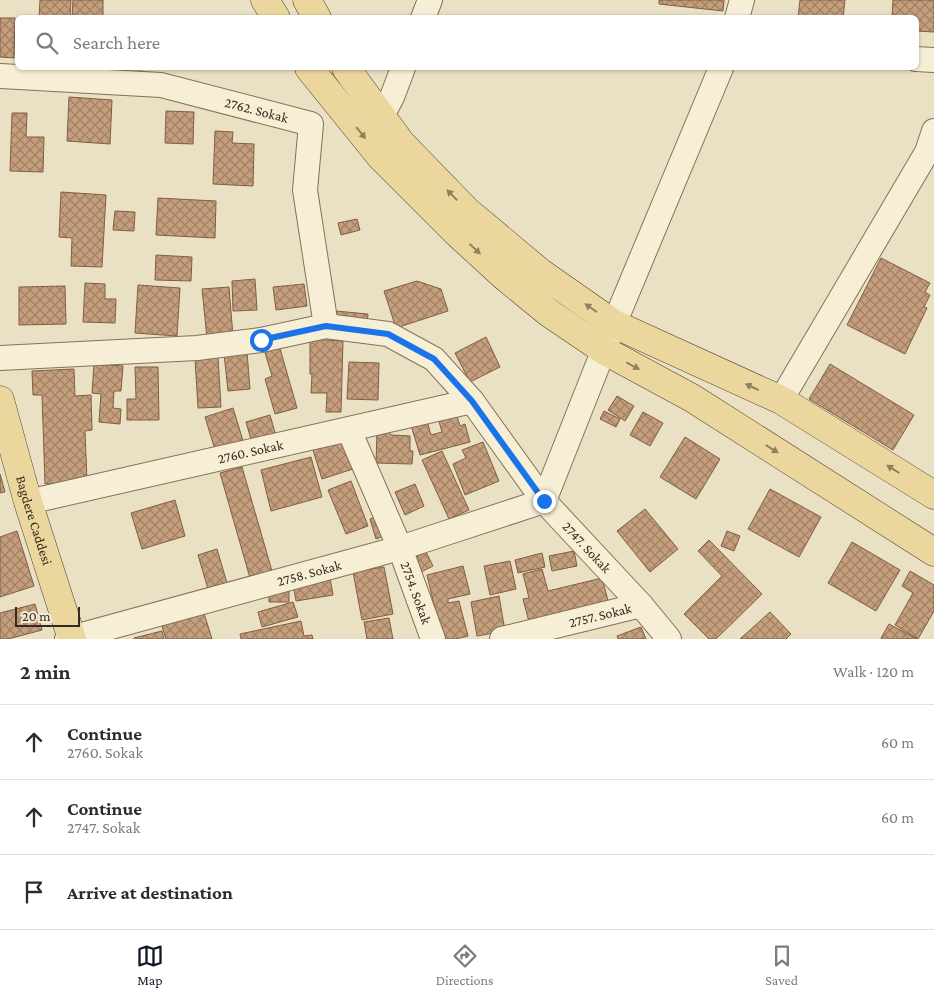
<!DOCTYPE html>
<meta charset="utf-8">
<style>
body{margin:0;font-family:"Crimson Pro",serif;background:#f7f7f7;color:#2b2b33}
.scale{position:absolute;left:15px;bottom:12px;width:65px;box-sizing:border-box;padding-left:5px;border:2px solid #342a1e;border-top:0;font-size:14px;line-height:18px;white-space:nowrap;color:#342a1e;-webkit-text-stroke:4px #f2ead2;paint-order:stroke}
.stop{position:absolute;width:15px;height:15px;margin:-11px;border:4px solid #1a73e8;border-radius:50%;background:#fff}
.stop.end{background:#1a73e8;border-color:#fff;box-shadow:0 1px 5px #0008}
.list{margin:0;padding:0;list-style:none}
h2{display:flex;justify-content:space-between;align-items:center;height:65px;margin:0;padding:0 20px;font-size:21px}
h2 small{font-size:16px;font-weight:400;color:#7c7c81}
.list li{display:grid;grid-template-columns:32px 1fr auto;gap:15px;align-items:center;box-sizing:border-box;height:75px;padding:0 20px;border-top:1px solid #e1e1e2}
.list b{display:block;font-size:19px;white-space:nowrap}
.list p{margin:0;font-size:16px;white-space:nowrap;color:#7c7c81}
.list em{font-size:16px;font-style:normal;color:#7c7c81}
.icon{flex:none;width:28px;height:28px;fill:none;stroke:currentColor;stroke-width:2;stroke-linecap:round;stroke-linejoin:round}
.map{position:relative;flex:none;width:934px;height:639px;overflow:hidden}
.search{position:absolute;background:#fff;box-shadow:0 1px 4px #0004;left:15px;right:15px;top:15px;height:55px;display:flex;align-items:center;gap:12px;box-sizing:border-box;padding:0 18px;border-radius:8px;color:#7c7c81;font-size:19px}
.sheet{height:290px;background:#fff}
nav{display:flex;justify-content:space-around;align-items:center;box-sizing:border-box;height:70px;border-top:1px solid #e1e1e2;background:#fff;font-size:14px;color:#7c7c81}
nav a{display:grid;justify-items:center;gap:2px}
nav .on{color:#111827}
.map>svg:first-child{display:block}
.building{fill:url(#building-cross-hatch);stroke:#805e43}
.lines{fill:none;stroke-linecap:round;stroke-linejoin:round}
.minor-casing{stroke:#83725b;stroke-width:26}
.major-casing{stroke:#51402f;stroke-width:29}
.minor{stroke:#f6eed5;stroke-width:24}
.major{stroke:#ebd69d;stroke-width:28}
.oneway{fill:#90805e}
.route{stroke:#1a73e8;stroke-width:6}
.labels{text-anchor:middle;stroke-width:5;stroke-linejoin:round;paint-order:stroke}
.street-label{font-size:14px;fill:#342a1e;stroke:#f2ead2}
</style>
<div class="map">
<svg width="934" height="639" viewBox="0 0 934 639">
<defs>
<pattern id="building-cross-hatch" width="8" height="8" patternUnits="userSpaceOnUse" patternTransform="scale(1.25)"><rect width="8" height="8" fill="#c59e7c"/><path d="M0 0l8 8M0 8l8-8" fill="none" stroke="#a18165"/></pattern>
</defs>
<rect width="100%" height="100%" fill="#eae0c3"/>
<path class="building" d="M 40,0 L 71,0 L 70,18 L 39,18 Z
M 73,0 L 103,0 L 103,18 L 72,17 Z
M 659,0 L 724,0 L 723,11 L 659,4 Z
M 800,0 L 845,0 L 843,18 L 798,18 Z
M 893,0 L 934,0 L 934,32 L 916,31 L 916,18 L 892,18 Z
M 0,18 L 15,18 L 14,58 L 0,57 Z
M 87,68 L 142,68 L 142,70 Z
M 69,97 L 112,100 L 110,144 L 67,141 Z
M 166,111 L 194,112 L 193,144 L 165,143 Z
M 12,113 L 27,113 L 26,137 L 44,137 L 43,172 L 10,171 Z
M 215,131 L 233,132 L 232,143 L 254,144 L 253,186 L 213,184 Z
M 61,192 L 106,195 L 102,267 L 71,266 L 72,238 L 59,237 Z
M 158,198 L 216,201 L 215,238 L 156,235 Z
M 115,211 L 135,212 L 134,231 L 113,230 Z
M 357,219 L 360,230 L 341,235 L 338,223 Z
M 156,255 L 192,257 L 191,281 L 155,280 Z
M 881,258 L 930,283 L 925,292 L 930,295 L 924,307 L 927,308 L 905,354 L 847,325 Z
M 255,279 L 257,310 L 233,311 L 232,281 Z
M 417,281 L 441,289 L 448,311 L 396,328 L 384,291 Z
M 85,283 L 105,284 L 105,299 L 116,299 L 115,323 L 83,322 Z
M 304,284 L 307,306 L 276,310 L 273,287 Z
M 138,285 L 180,288 L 177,336 L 135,333 Z
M 65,286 L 66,324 L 19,325 L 19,287 Z
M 229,287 L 233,336 L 207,338 L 202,289 Z
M 336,311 L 368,314 L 367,325 L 334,322 Z
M 486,337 L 500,367 L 470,382 L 455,353 Z
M 310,339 L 343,341 L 341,412 L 326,412 L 327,393 L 311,393 L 312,374 L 310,374 Z
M 279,345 L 297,408 L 275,414 L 265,379 L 272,376 L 264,349 Z
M 247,352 L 250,389 L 228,391 L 224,354 Z
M 218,357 L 221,407 L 198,408 L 195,359 Z
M 349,362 L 379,363 L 378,400 L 347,399 Z
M 94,364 L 123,366 L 121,391 L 114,391 L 113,408 L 121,409 L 120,424 L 99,422 L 101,394 L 92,393 Z
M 830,364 L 914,415 L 893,450 L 809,399 Z
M 135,367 L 158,367 L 159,420 L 127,420 L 127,399 L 136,399 Z
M 74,369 L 75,396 L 91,395 L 92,430 L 85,431 L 87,482 L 45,484 L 42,395 L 33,395 L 32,371 Z
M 617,396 L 634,406 L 625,421 L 608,410 Z
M 233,408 L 244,444 L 216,453 L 205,417 Z
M 604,411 L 620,419 L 616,427 L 600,419 Z
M 643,412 L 663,423 L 650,446 L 630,435 Z
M 456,413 L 460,426 L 465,424 L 470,442 L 420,455 L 410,422 L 426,417 L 431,435 L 442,432 L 438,418 Z
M 270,415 L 276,436 L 252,443 L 246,422 Z
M 377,432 L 389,432 L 391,435 L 410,436 L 410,451 L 413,451 L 412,464 L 376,463 Z
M 685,437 L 720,459 L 696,499 L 660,477 Z
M 344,440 L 353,469 L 322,479 L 313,450 Z
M 483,442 L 499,481 L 465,495 L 453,464 L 466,458 L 462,450 Z
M 442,451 L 469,510 L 449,519 L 422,460 Z
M 311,457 L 322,497 L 271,511 L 261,470 Z
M 242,467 L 272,571 L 250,578 L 220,473 Z
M 0,474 L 5,492 L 0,493 Z
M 351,481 L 368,526 L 346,534 L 328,490 Z
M 415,484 L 424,506 L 405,515 L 395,492 Z
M 770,489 L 821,517 L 799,557 L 748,529 Z
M 175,500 L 185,536 L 142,549 L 131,513 Z
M 645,509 L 678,549 L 650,572 L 617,531 Z
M 381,515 L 387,535 L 376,539 L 370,519 Z
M 17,531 L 34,586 L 0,597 L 0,537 Z
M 727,531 L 740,536 L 734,551 L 721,546 Z
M 709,540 L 762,594 L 716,639 L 709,639 L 684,614 L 722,576 L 698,551 Z
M 852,542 L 900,570 L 876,611 L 828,583 Z
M 217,549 L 227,583 L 208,589 L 198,555 Z
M 574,551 L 577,566 L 552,571 L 549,556 Z
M 426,552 L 433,566 L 417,574 L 410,560 Z
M 542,553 L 545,567 L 518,573 L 515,560 Z
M 510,561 L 516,589 L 490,595 L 484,566 Z
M 463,566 L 470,594 L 448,599 L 448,603 L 459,601 L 468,636 L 456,639 L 442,639 L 427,575 Z
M 384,567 L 393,614 L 362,620 L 353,572 Z
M 542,569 L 548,591 L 602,578 L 611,612 L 529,622 L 523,599 L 529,598 L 523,574 Z
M 910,571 L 934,585 L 934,611 L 918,639 L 895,625 L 913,593 L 902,586 Z
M 329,572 L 333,595 L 296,601 L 292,578 Z
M 269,586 L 289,586 L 289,602 L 269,602 Z
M 499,596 L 505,631 L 477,636 L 471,602 Z
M 293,602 L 298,617 L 262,627 L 258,612 Z
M 35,604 L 42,630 L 8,639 L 0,639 L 0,613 Z
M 203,610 L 212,639 L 166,639 L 161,623 Z
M 770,612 L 791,634 L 786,639 L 740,639 Z
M 389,618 L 393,639 L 367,639 L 364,622 Z
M 301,621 L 304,636 L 312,635 L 313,639 L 241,639 L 240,634 Z
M 889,624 L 917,639 L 883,639 L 881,638 Z
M 641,627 L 646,639 L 618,639 L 617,636 Z
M 162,631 L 164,639 L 134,639 L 134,638 Z"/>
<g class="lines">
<g class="minor-casing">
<g id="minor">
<path d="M 423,18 L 430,0"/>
<path d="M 737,18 L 742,0"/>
<path d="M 916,59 L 934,60"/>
<path id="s1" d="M 0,76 L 161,85 L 311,124 L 305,190 L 326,326"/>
<path d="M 382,116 L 392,97 L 403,68"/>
<path id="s2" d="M 0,358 L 197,348 L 261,340 L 326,326 L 388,334 L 434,359 L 472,401 L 544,501 L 641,605 L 669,639"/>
<path d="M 781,400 L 927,152 L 934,131"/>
<path id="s3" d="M 349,430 L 400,548 L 433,639"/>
<path id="s4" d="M 28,502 L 472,401"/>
<path id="s5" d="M 67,639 L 400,548 L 544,501 L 614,324 L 721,68"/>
<path id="s6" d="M 502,639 L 641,605"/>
</g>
</g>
<g class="major-casing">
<g id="major">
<path d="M 265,0 L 276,18"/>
<path d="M 307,0 L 317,18"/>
<path d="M 309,68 L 380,156 L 458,234 L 505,277 L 549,313 L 605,351 L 692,398 L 934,552"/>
<path d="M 346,68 L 401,143 L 467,211 L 541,273 L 614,324 L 781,400 L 934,495"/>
<path id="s7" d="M 0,400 L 28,502 L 72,639"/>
</g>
</g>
<use href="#minor" class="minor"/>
<use href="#major" class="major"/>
</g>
<defs><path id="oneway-solid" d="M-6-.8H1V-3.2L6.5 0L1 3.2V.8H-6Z" transform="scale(1.25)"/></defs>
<g class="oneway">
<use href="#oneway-solid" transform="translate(361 133) rotate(51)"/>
<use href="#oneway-solid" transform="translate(452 195) rotate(-134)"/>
<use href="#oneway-solid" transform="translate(475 249) rotate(43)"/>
<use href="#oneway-solid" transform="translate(591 308) rotate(-145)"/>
<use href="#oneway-solid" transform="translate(633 366) rotate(28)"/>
<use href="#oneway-solid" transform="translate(752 387) rotate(-155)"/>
<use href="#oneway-solid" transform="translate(772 449) rotate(32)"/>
<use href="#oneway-solid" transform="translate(893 469) rotate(-148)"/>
</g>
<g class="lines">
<path class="route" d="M 261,340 L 326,326 L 388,334 L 434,359 L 472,401 L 544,501"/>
</g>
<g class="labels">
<g class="street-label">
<text dy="5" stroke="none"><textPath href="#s1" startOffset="260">2762. Sokak</textPath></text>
<text dy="5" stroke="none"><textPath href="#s4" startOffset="228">2760. Sokak</textPath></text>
<text dy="5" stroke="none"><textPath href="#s7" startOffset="125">Bagdere Caddesi</textPath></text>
<text dy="5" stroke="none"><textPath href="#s2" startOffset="686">2747. Sokak</textPath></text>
<text dy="5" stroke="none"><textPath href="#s5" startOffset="251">2758. Sokak</textPath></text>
<text dy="5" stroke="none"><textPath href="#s3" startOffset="176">2754. Sokak</textPath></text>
<text dy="5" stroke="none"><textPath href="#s6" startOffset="101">2757. Sokak</textPath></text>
</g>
</g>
</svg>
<div class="scale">20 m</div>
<div class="stop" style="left:261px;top:340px"></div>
<div class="stop end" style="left:544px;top:501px"></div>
<div class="search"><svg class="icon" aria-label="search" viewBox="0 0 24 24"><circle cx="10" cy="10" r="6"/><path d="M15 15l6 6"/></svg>Search here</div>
</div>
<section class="sheet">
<h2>2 min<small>Walk · 120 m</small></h2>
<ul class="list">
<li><svg class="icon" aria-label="ahead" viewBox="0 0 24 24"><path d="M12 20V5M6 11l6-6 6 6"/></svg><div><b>Continue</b><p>2760. Sokak</p></div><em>60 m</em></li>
<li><svg class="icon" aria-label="ahead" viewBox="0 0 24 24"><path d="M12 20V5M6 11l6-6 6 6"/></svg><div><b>Continue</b><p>2747. Sokak</p></div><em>60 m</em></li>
<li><svg class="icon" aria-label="arrive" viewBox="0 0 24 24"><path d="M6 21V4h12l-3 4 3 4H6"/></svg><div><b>Arrive at destination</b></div></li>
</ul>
</section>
<nav>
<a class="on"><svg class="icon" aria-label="map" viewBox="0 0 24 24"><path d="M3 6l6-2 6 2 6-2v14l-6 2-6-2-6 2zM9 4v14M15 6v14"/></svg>Map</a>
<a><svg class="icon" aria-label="directions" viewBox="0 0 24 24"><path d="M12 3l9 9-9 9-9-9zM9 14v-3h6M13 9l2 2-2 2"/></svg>Directions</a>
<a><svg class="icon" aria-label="saved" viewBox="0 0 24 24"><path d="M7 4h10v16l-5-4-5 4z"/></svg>Saved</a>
</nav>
